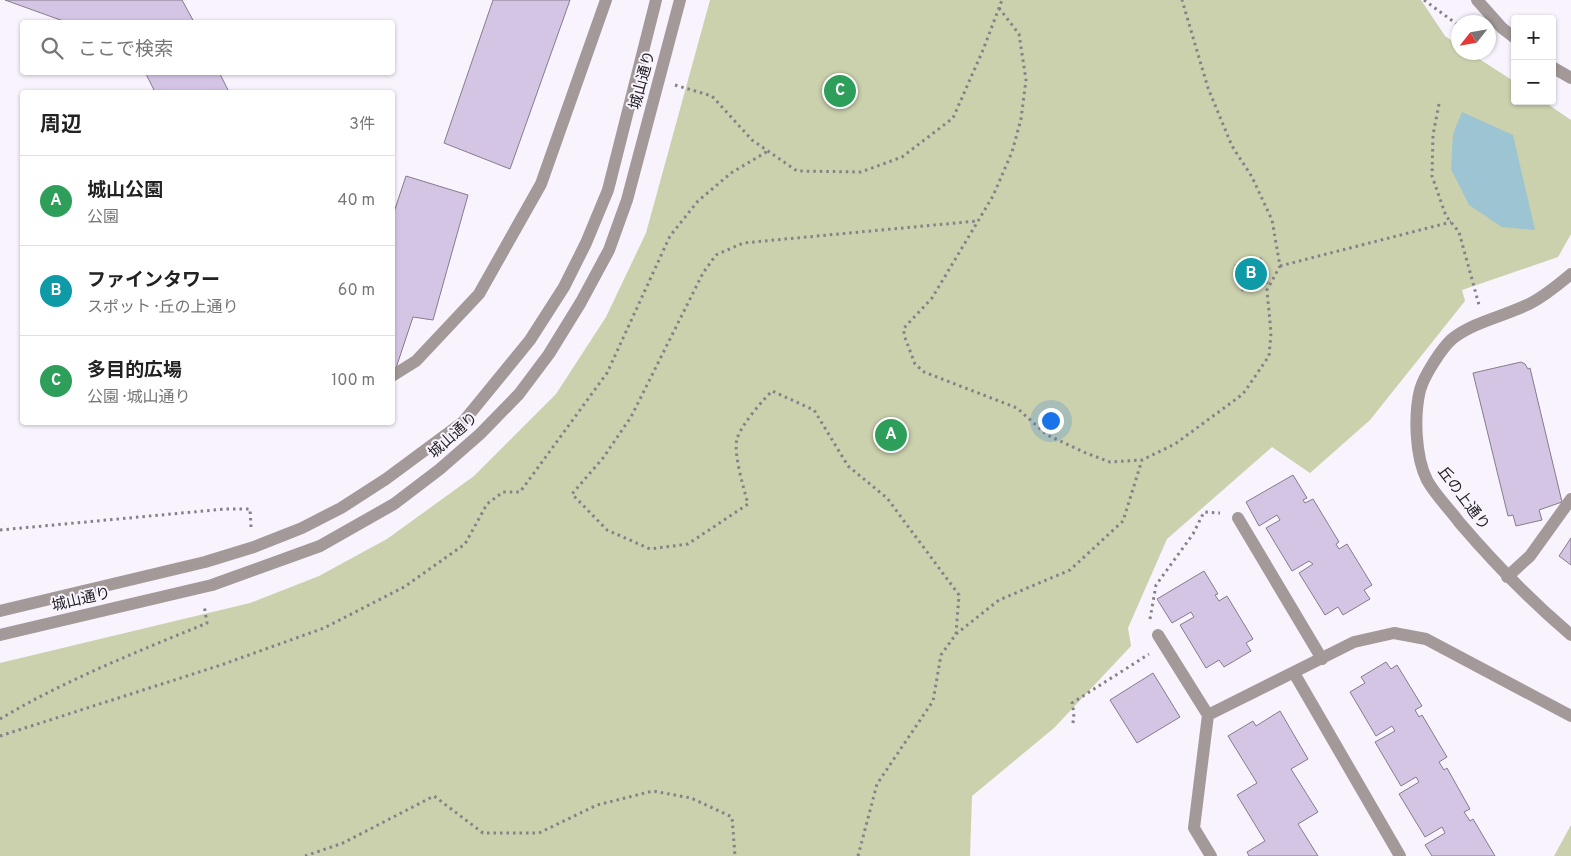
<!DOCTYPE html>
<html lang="ja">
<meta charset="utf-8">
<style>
body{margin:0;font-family:Overpass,"Noto Sans JP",sans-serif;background:#f2f2f2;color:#222}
.controls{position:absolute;right:15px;top:15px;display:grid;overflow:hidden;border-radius:5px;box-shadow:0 1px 4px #0004}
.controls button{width:45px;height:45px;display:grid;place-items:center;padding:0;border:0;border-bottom:1px solid #e0e0e0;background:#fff;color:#222;font:25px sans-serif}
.compass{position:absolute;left:1451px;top:15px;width:45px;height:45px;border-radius:50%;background:#fff;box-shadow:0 1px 4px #0004;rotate:239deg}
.you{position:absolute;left:1050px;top:420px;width:18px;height:18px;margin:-12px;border:4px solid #fff;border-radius:50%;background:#1a73e8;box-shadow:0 0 0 8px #1a73e833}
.badge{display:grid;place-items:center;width:32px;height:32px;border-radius:50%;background:#3f8786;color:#fff;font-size:16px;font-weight:700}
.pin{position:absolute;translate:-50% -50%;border:2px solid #fff;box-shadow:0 1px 5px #0006}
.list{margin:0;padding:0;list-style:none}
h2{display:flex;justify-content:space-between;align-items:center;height:65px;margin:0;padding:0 20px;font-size:21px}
h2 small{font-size:16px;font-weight:400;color:#767676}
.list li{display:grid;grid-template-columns:32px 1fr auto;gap:15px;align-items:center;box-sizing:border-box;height:90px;padding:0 20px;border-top:1px solid #e0e0e0}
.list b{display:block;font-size:19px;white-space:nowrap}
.list p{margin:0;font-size:16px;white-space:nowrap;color:#767676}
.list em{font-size:16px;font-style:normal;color:#767676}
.icon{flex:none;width:28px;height:28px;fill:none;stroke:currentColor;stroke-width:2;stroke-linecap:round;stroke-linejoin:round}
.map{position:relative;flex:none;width:1571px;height:856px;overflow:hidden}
.search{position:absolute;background:#fff;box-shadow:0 1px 4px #0004;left:20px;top:20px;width:375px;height:55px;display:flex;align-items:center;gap:12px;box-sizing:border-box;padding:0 18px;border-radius:5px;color:#767676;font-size:19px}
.panel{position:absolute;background:#fff;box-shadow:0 1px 4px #0004;left:20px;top:90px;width:375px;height:335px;border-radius:5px}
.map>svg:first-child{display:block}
.green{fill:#cbd0ad}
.water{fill:#9cc4d3}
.building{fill:#d5c5e5;stroke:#847c8c}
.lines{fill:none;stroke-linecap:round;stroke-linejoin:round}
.path{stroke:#858189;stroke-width:3;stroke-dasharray:2.5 4;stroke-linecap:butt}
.service{stroke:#a29998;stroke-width:12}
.tertiary{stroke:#a29998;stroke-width:12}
.labels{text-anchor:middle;stroke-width:4;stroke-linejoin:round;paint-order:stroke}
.street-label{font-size:15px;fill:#232026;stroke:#f8f3fd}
</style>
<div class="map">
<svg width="1571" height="856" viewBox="0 0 1571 856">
<rect width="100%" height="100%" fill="#f8f3fd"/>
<path class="green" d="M 710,0 L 1421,0 L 1445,36 L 1458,45 L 1458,52 L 1470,53 L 1515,82 L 1515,101 L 1543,101 L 1571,120 L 1571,234 L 1558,257 L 1462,290 L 1465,301 L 1370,420 L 1310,473 L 1272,447 L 1167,539 L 1128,628 L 1131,646 L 1054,728 L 972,796 L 970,856 L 0,856 L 0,663 L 250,603 L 319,576 L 387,539 L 474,476 L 556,394 L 606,317 L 646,233 Z
M 1571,825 L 1571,856 L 1554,856 Z"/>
<path class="water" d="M 1462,112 L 1513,135 L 1535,230 L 1502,227 L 1469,205 L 1451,169 L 1453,134 Z"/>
<path class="building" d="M 5,0 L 182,0 L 194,22 L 66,22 Z
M 493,0 L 570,0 L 510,169 L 444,143 Z
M 145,72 L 219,72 L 229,92 L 155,92 Z
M 406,176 L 468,195 L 433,320 L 413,317 L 396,368 L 392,367 L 392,218 Z
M 1261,258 L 1268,283 L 1242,291 L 1235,265 Z
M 1521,362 L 1525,364 L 1528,369 L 1530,368 L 1562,502 L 1539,510 L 1542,520 L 1516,526 L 1513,515 L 1508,516 L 1473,373 Z
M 1293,475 L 1307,498 L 1303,500 L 1305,503 L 1313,499 L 1339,542 L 1336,544 L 1339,549 L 1347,544 L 1372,585 L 1364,590 L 1370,599 L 1343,615 L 1338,607 L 1325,615 L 1299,573 L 1313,564 L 1309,561 L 1292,571 L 1266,528 L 1280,520 L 1277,515 L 1259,526 L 1246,502 Z
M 1571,538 L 1571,565 L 1559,556 Z
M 1204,571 L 1218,594 L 1215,595 L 1219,601 L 1227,596 L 1253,639 L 1246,643 L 1251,651 L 1224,667 L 1219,660 L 1206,668 L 1180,625 L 1194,617 L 1191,612 L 1172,623 L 1157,599 Z
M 1386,662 L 1391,669 L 1397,665 L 1422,706 L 1415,710 L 1419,717 L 1422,715 L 1447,757 L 1439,762 L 1444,770 L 1447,768 L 1470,809 L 1464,812 L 1470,821 L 1473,819 L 1495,856 L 1432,856 L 1425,845 L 1445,833 L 1442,827 L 1425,837 L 1399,794 L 1419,782 L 1416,777 L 1401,786 L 1375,742 L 1395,731 L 1392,726 L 1376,736 L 1350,692 L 1365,683 L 1361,677 Z
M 1153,673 L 1180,717 L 1137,743 L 1110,700 Z
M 1280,711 L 1308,759 L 1291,769 L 1318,812 L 1298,824 L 1318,856 L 1249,856 L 1247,852 L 1265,841 L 1237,795 L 1257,783 L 1228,736 L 1253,721 L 1256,726 Z"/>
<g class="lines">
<path class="path" d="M 1424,0 L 1458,25
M 999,8 L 1019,34 L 1026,80 L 1021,119 L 1012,152 L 993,196 L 932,298 L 904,328 L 904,335 L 915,364 L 924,372 L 1017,408 L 1047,435 L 1086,453 L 1110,462 L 1142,460 L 1175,444 L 1243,394 L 1269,356 L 1271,333 L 1267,290 L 1280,266 L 1272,220 L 1252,177 L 1232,146 L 1208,88 L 1182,0
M 675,85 L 712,96 L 752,140 L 797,171 L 861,172 L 902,157 L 953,118 L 983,50 L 1002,0
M 1439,104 L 1433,135 L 1432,176 L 1446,216 L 1459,232 L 1479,305
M 1280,266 L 1451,222
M 0,530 L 225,509 L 250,509 L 251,527
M 1150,619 L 1156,585 L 1193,534 L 1204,512 L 1220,513
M 956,634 L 999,600 L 1070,570 L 1123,521 L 1142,460
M 0,719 C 65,680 137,652 207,623 L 204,605
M 1073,723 L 1074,713 L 1072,703 L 1149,654
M 0,736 L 221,665 L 324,628 L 404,587 L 465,544 L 487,504 L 503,492 L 520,492 L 607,373 L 670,236 L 698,201 L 731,173 L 768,151
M 305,856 L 343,843 L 434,796 L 483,833 L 539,833 L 597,805 L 653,791 L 691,798 L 732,817 L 735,856
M 858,856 L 877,784 L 933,701 L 941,655 L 956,634 L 959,595 L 887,498 L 848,466 L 814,410 L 772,391 C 762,401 741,425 737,439 C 733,453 744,489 748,504 L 688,544 L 650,549 L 607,530 L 572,494 L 603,458 L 631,417 L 703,273 L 716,255 L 743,243 L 977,221"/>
<path class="service" d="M 392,376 L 416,361 L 479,294 L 541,184 L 606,0
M 1238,518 L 1322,659
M 1507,577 L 1530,556 L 1571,499
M 1158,635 L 1208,715 L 1194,828 L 1211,856
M 1294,673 L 1400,856
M 1208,715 L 1354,642 L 1394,633 L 1426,639 L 1571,716"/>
<path class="tertiary" d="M 1477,0 L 1502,28 L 1515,38
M 1552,67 L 1571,78
M 1571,274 C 1558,285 1546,295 1531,303 C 1506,316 1475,321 1452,339 C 1441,349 1424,376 1420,390 C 1414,415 1415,456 1427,480 C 1435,495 1449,508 1459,522 C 1494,563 1530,600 1571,635
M 0,611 L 205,562 L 254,547 L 302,528 L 341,508 L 386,479 L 463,422 L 530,340 L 564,287 L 586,243 L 608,190 L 656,0
M 0,635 L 212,585 L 320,546 L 394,504 L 440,469 L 480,434 L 519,394 L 549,354 L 581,302 L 609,250 L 627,200 L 680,0"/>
</g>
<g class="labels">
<g class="street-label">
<text transform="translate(642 80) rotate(-75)" y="5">城山通り</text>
<text transform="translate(453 435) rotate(-42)" y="5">城山通り</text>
<text transform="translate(1464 498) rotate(53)" y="5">丘の上通り</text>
<text transform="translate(81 599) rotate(-13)" y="5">城山通り</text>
</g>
</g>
</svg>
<div class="controls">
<button>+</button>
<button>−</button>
</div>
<svg class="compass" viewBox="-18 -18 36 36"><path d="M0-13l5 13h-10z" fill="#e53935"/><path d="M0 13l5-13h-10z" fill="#767676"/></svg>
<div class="you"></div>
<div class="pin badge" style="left:891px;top:435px;background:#2e9e5b">A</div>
<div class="pin badge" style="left:1251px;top:274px;background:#0f9aa8">B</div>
<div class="pin badge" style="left:840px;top:91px;background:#2e9e5b">C</div>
<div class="search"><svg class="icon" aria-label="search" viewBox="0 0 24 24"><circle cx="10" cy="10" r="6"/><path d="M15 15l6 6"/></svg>ここで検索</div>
<section class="panel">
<h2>周辺<small>3件</small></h2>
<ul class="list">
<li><span class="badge" style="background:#2e9e5b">A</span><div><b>城山公園</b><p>公園</p></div><em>40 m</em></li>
<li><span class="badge" style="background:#0f9aa8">B</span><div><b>ファインタワー</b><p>スポット · 丘の上通り</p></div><em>60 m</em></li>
<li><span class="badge" style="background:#2e9e5b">C</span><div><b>多目的広場</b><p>公園 · 城山通り</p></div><em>100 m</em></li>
</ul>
</section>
</div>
